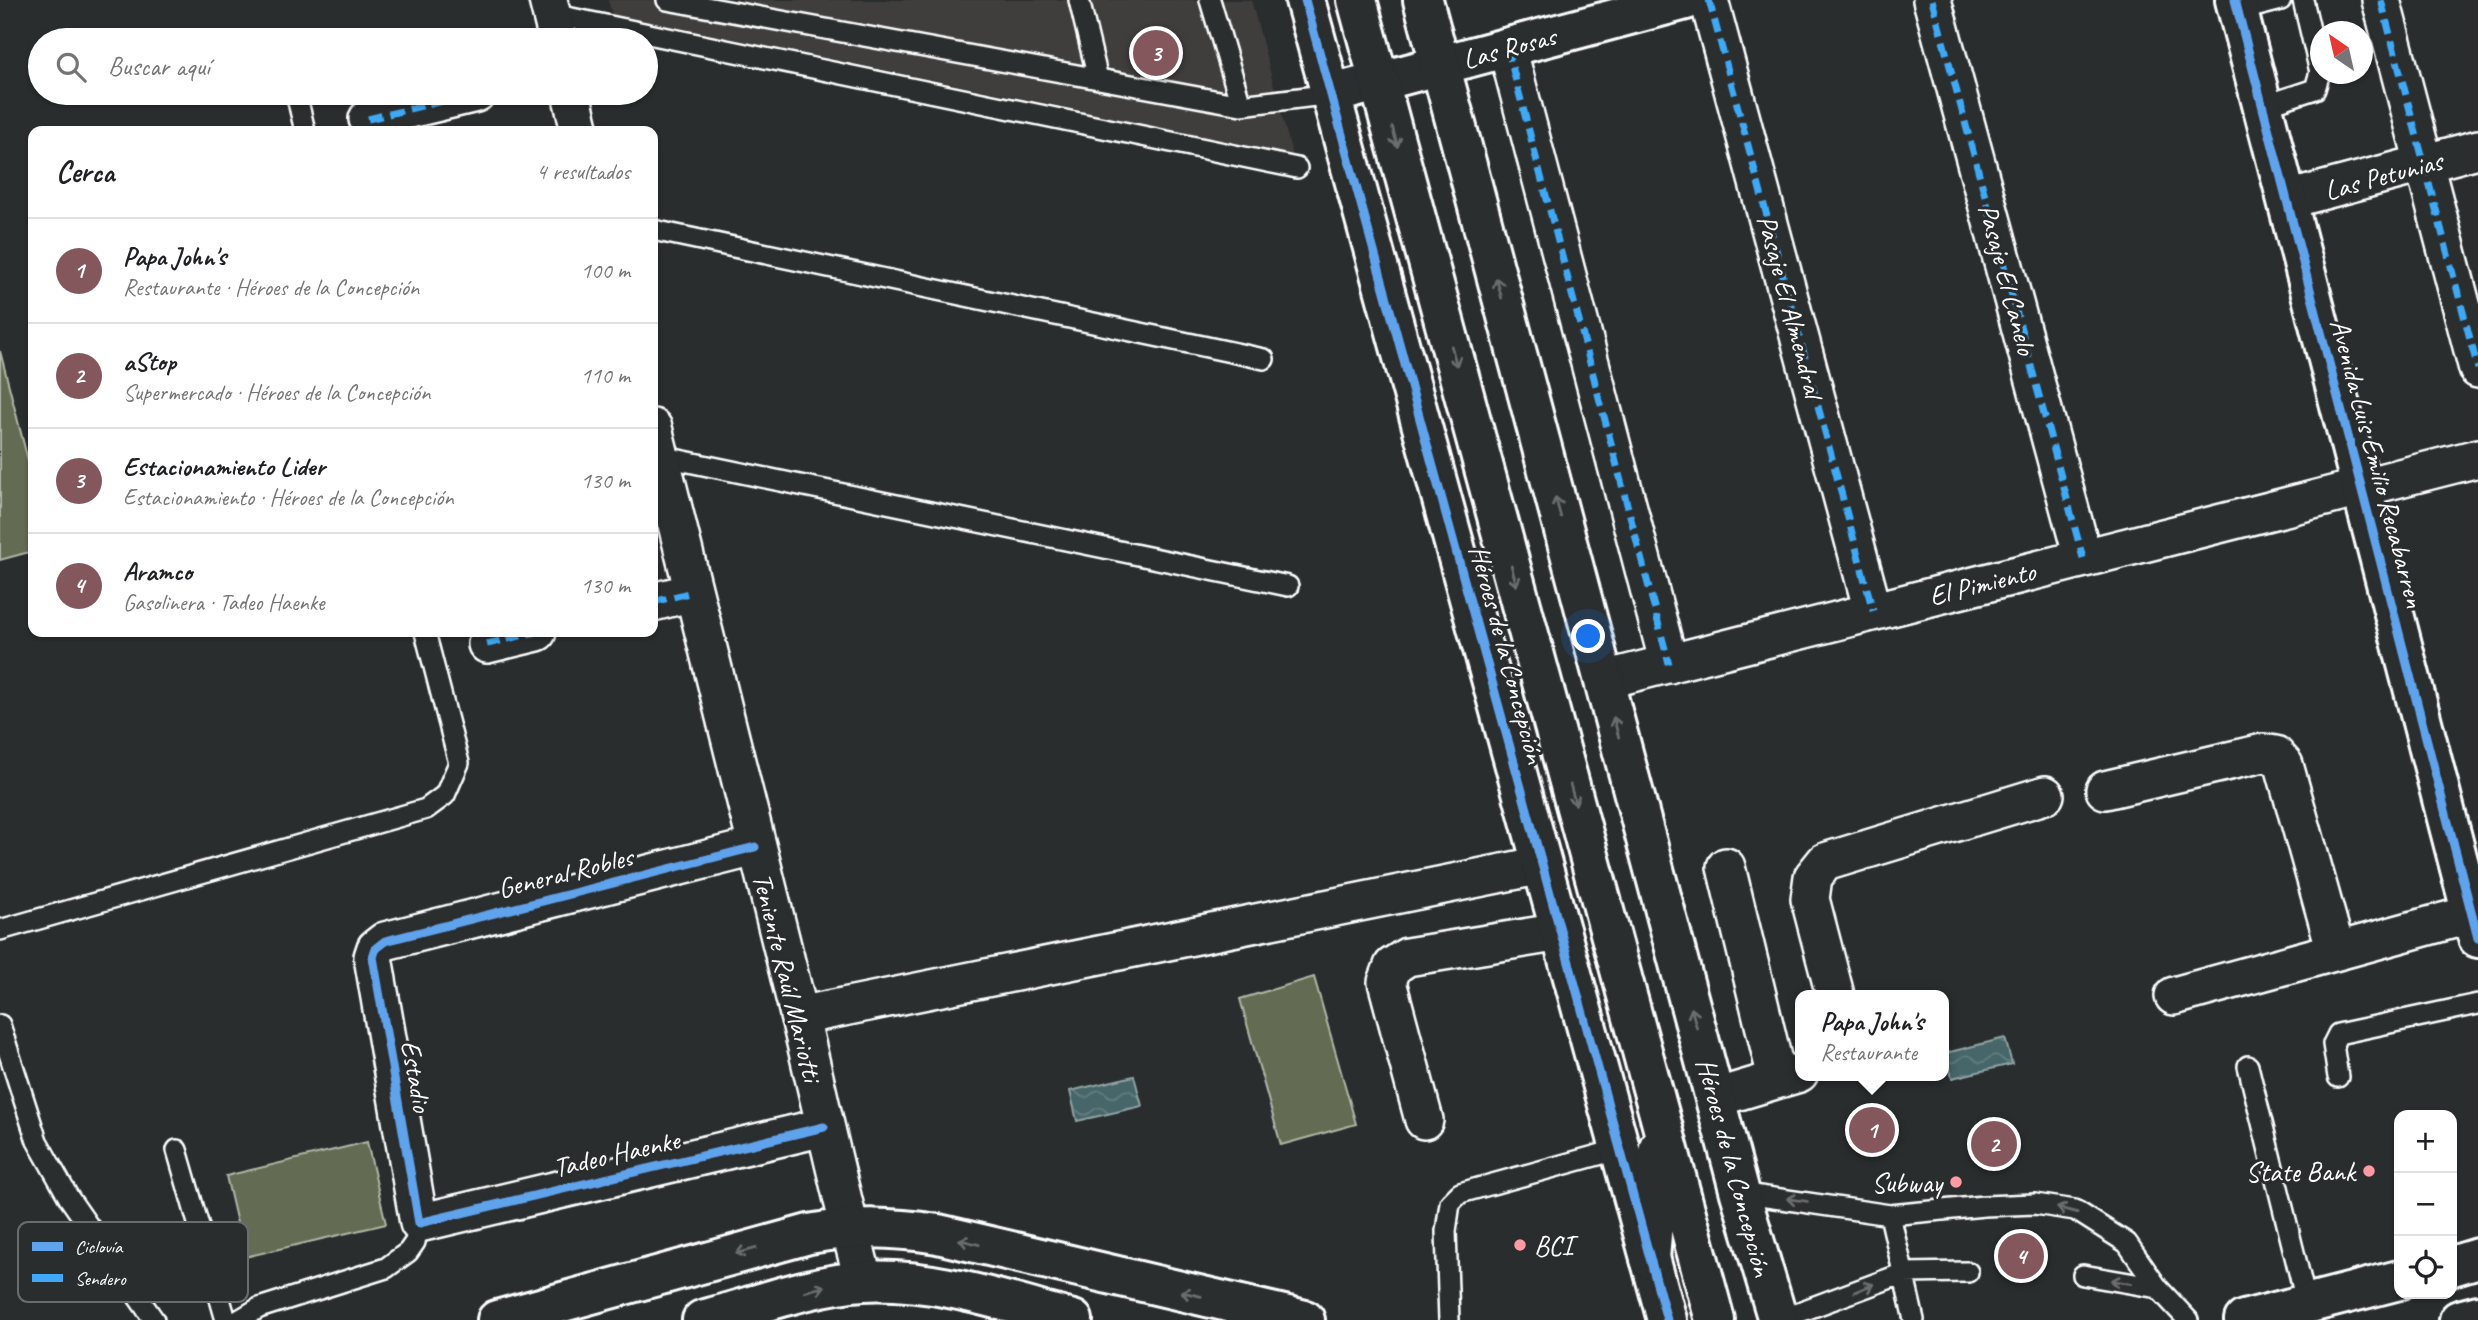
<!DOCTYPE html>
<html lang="es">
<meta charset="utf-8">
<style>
body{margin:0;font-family:Caveat,sans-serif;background:#f6f6f6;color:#202124}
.controls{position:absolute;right:21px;bottom:21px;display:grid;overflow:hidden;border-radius:14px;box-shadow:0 2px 5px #0004}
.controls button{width:63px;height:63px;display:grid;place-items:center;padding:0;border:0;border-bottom:2px solid #e0e0e0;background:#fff;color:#202124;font:35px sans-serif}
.compass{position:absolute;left:2310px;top:21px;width:63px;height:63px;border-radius:50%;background:#fff;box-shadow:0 2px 5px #0004;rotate:326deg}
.you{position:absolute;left:1589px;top:637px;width:24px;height:24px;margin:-18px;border:5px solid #fff;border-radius:50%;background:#1a73e8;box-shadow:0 0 0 10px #1a73e833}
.badge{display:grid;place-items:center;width:46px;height:46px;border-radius:50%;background:#84575d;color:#fff;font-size:23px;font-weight:700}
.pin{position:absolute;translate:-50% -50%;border:4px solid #fff;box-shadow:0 2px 7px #0006}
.popup{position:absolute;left:1795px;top:990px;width:154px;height:91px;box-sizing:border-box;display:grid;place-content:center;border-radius:14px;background:#fff;filter:drop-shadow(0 2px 5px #0005);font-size:23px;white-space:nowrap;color:#757577}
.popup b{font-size:26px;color:#202124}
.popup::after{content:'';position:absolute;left:50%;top:100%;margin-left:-14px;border:14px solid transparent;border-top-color:#fff}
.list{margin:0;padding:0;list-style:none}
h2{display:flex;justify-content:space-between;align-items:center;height:91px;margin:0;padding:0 28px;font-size:30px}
h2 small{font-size:23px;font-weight:400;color:#757577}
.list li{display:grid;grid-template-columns:46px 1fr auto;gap:21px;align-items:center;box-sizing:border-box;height:105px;padding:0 28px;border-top:2px solid #e0e0e0}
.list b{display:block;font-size:26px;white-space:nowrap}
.list p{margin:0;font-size:23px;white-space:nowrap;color:#757577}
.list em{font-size:23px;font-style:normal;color:#757577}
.icon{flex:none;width:38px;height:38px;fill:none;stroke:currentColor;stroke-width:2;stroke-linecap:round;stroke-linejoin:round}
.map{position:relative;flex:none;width:2478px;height:1320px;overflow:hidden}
.search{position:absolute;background:#fff;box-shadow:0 2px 5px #0004;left:28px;top:28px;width:630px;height:77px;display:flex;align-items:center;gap:18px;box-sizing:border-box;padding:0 24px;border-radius:38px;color:#757577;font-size:26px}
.panel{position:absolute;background:#fff;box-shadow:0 2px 5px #0004;left:28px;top:126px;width:630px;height:511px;border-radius:14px}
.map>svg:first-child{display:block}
.built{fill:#403e3d}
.green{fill:#646c52;stroke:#b2b6a8;stroke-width:2}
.water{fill:url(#water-waves);stroke:#91a3a5;stroke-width:2}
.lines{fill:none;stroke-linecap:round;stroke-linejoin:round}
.service-casing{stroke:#fff;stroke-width:24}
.minor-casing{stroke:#fff;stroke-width:42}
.tertiary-casing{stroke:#fff;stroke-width:44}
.secondary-casing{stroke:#fff;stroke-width:44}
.service{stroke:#2a2d2e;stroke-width:19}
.minor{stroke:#2a2d2e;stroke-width:37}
.tertiary{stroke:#2a2d2e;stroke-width:38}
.secondary{stroke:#2a2d2e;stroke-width:38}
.quiet{stroke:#3fa9f5;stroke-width:7;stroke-dasharray:14 7;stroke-linecap:butt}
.cycleway-casing{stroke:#2a2d2e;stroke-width:13}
.cycleway{stroke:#60a3ed;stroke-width:9}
.oneway{stroke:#6a6c6d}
.poi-dot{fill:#ff9aa2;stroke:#2a2d2e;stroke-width:2.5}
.labels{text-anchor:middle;stroke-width:6;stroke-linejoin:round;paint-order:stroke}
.street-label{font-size:28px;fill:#fff;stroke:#2a2d2e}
.poi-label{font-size:28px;fill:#fff;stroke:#2a2d2e;text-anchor:end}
.key{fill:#2a2d2e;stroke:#6a6c6d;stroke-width:2}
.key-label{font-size:19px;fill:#fff}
</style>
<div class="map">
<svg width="2478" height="1320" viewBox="0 0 2478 1320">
<defs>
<pattern id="water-waves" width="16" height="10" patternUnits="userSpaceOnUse" patternTransform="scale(1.75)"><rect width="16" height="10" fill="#476669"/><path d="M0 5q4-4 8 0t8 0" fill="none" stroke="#637d80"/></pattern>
</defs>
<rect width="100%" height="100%" fill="#2a2d2e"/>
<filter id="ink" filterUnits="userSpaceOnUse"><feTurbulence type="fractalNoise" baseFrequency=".0143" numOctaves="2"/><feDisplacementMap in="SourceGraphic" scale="14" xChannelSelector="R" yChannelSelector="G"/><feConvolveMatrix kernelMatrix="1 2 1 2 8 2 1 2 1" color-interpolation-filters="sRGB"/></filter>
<g filter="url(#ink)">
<path class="built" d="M 608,0 L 1251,0 L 1294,161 L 1061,106 L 612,14 Z"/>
<path class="green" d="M 0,351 L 33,480 L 33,551 L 0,560 Z
M 1314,977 L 1356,1124 L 1281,1145 L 1240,999 Z
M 367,1142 L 386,1224 L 245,1257 L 226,1176 Z"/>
<path class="water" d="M 2005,1038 L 2012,1064 L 1952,1078 L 1946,1053 Z
M 1134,1076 L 1142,1106 L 1077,1121 L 1070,1091 Z"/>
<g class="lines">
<g class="service-casing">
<path id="service" d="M 667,0 L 1241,105 L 1332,94
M 1079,0 L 1098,79
M 1210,0 L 1241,105
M 2238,11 L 2281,0
M 552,14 L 1297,168
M 296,93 L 305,131
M 2263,106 L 2315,89 L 2320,72 L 2303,0
M 653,230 L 1264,359
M 660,456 L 1288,586
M 0,930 L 426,809 L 445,795 L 459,763 L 425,632
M 0,1025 L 37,1141 L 69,1198 L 154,1320
M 2248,1066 L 2307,1305
M 2338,1077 L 2333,1044 L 2338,1034 L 2478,1004
M 177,1150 L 226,1320
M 1740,1193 L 1890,1215 L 1984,1206 L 2035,1204 L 2075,1210 L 2127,1243 L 2158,1288 L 2188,1320
M 1890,1215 L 1914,1320
M 2083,1275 L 2158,1288
M 239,1320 L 259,1308 L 386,1268 L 408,1252 L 415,1242 L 419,1223
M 1449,1320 L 1446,1231 L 1450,1203 L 1460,1193 L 1620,1149
M 1778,1320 L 1904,1273 L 1968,1272"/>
</g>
<g class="minor-casing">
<path id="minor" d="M 548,0 L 558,40
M 1709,0 L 1873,611
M 1932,0 L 2083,558
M 2381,0 L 2478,369
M 1507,47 L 1669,664
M 571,93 L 580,131
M 368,119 L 476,93
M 2287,200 L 2478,149
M 653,428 C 701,624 750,819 799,1014 C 821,1103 839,1193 864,1281
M 653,602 L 693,592
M 487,644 L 537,632
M 1604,680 L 2478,458
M 2105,790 L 2263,753 L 2275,755 L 2284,765 L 2336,951
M 755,847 L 385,941 L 376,948 L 373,957 L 419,1223 L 824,1127
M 1726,867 L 1777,1078
M 1835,995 L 1810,899 L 1813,877 L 1825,862 L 2045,795
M 2174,996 L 2472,914
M 799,1016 L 1542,865
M 1715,1098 L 1799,1073
M 1424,1120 L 1387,982 L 1393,966 L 1407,957 L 1561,932"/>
</g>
<g class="tertiary-casing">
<path id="tertiary" d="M 1305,0 L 1667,1320
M 2235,0 L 2478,938
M 1332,94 L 1686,0"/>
</g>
<g class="secondary-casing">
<path id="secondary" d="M 1357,0 L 1715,1320
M 1423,0 L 1740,1193 L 1778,1320
M 1650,1259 L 1659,1147
M 2452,1266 L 2478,1258
M 497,1320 L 809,1234 C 857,1226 890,1227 938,1234 L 1305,1320
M 702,1320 C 752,1307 812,1284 863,1281 C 934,1277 1006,1302 1073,1320
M 2244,1320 L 2399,1280
M 2459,1320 L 2478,1315"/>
</g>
<use href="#service" class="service"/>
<use href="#minor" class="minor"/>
<use href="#tertiary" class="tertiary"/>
<use href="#secondary" class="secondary"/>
<path class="quiet" d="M 1709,0 L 1873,611
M 1932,0 L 2083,558
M 2381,0 L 2478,369
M 1507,47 L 1669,664
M 368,119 L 476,93
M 653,602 L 693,592
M 487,644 L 537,632"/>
<g class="cycleway-casing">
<path id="cycleway" d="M 1305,0 L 1667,1320
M 2235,0 L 2478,938
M 755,847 L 385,941 L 376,948 L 373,957 L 419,1223 L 824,1127"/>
</g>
<use href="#cycleway" class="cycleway"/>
</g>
<defs><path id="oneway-shaft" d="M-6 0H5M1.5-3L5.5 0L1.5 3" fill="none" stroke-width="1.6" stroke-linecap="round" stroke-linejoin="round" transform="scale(1.75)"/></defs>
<g class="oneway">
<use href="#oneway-shaft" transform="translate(1395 137) rotate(75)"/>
<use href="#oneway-shaft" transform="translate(1499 288) rotate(-105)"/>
<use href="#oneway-shaft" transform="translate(1454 356) rotate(75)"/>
<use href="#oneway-shaft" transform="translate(1558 507) rotate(-105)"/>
<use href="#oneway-shaft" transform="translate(1514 576) rotate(75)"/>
<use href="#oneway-shaft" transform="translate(1616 727) rotate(-105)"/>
<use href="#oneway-shaft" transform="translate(1573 795) rotate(75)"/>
<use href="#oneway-shaft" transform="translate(1694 1018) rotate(-105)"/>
<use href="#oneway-shaft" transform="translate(1797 1200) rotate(-172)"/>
<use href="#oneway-shaft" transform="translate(2067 1210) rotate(-166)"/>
<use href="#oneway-shaft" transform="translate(969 1242) rotate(-166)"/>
<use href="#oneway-shaft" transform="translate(746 1251) rotate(165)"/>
<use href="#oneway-shaft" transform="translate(2121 1282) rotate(-171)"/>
<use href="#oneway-shaft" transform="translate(1864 1288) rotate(-23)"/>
<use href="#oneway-shaft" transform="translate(815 1289) rotate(-15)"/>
<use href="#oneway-shaft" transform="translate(1191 1294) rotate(-167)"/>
</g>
</g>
<g class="poi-dot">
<circle cx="2369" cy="1171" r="7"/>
<circle cx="1956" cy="1182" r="7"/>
<circle cx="1520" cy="1245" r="7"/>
</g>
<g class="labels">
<g class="street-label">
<text transform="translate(1509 47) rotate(-15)" y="10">Las Rosas</text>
<text transform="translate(2383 175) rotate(-15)" y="10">Las Petunias</text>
<text transform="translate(2008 279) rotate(75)" y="10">Pasaje El Canelo</text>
<text transform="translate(1791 306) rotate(75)" y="10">Pasaje El Almendral</text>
<text transform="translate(2378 463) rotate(75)" y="10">Avenida Luis Emilio Recabarren</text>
<text transform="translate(1982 583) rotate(-14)" y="10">El Pimiento</text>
<text transform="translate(1508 654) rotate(75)" y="10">Héroes de la Concepción</text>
<text transform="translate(565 872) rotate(-14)" y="10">General Robles</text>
<text transform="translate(788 977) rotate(76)" y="10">Teniente Raúl Mariotti</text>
<text transform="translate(417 1076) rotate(80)" y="10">Estadio</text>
<text transform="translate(616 1153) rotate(-13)" y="10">Tadeo Haenke</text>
<text transform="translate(1735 1167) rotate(75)" y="10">Héroes de la Concepción</text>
</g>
<g class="poi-label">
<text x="2355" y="1181">State Bank</text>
<text x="1942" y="1192">Subway</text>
<text x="1534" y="1255" text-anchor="start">BCI</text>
</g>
</g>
<rect x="18" y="1222" width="230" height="80" rx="10" class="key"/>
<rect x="32" y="1242" width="31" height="9" fill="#60a3ed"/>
<rect x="32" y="1274" width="31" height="8" fill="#3fa9f5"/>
<g class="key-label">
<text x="75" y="1253">Ciclovía</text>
<text x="75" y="1285">Sendero</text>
</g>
</svg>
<div class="controls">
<button>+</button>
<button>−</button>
<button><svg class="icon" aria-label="locate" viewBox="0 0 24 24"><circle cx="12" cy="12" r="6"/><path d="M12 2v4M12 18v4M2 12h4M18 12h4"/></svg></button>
</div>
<svg class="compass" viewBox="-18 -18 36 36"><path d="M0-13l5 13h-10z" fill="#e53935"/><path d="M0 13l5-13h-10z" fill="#757577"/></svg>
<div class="you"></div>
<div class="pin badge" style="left:1872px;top:1130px">1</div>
<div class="popup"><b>Papa John's</b>Restaurante</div>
<div class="pin badge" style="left:1994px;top:1144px">2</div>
<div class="pin badge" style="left:1156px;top:53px">3</div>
<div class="pin badge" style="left:2021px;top:1256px">4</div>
<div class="search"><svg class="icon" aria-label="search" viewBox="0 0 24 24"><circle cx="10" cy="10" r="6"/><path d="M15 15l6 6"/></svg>Buscar aquí</div>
<section class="panel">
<h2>Cerca<small>4 resultados</small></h2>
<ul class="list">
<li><span class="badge">1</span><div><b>Papa John's</b><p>Restaurante · Héroes de la Concepción</p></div><em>100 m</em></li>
<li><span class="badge">2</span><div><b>aStop</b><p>Supermercado · Héroes de la Concepción</p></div><em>110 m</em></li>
<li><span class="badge">3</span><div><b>Estacionamiento Lider</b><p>Estacionamiento · Héroes de la Concepción</p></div><em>130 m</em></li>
<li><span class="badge">4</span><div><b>Aramco</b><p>Gasolinera · Tadeo Haenke</p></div><em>130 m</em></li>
</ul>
</section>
</div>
